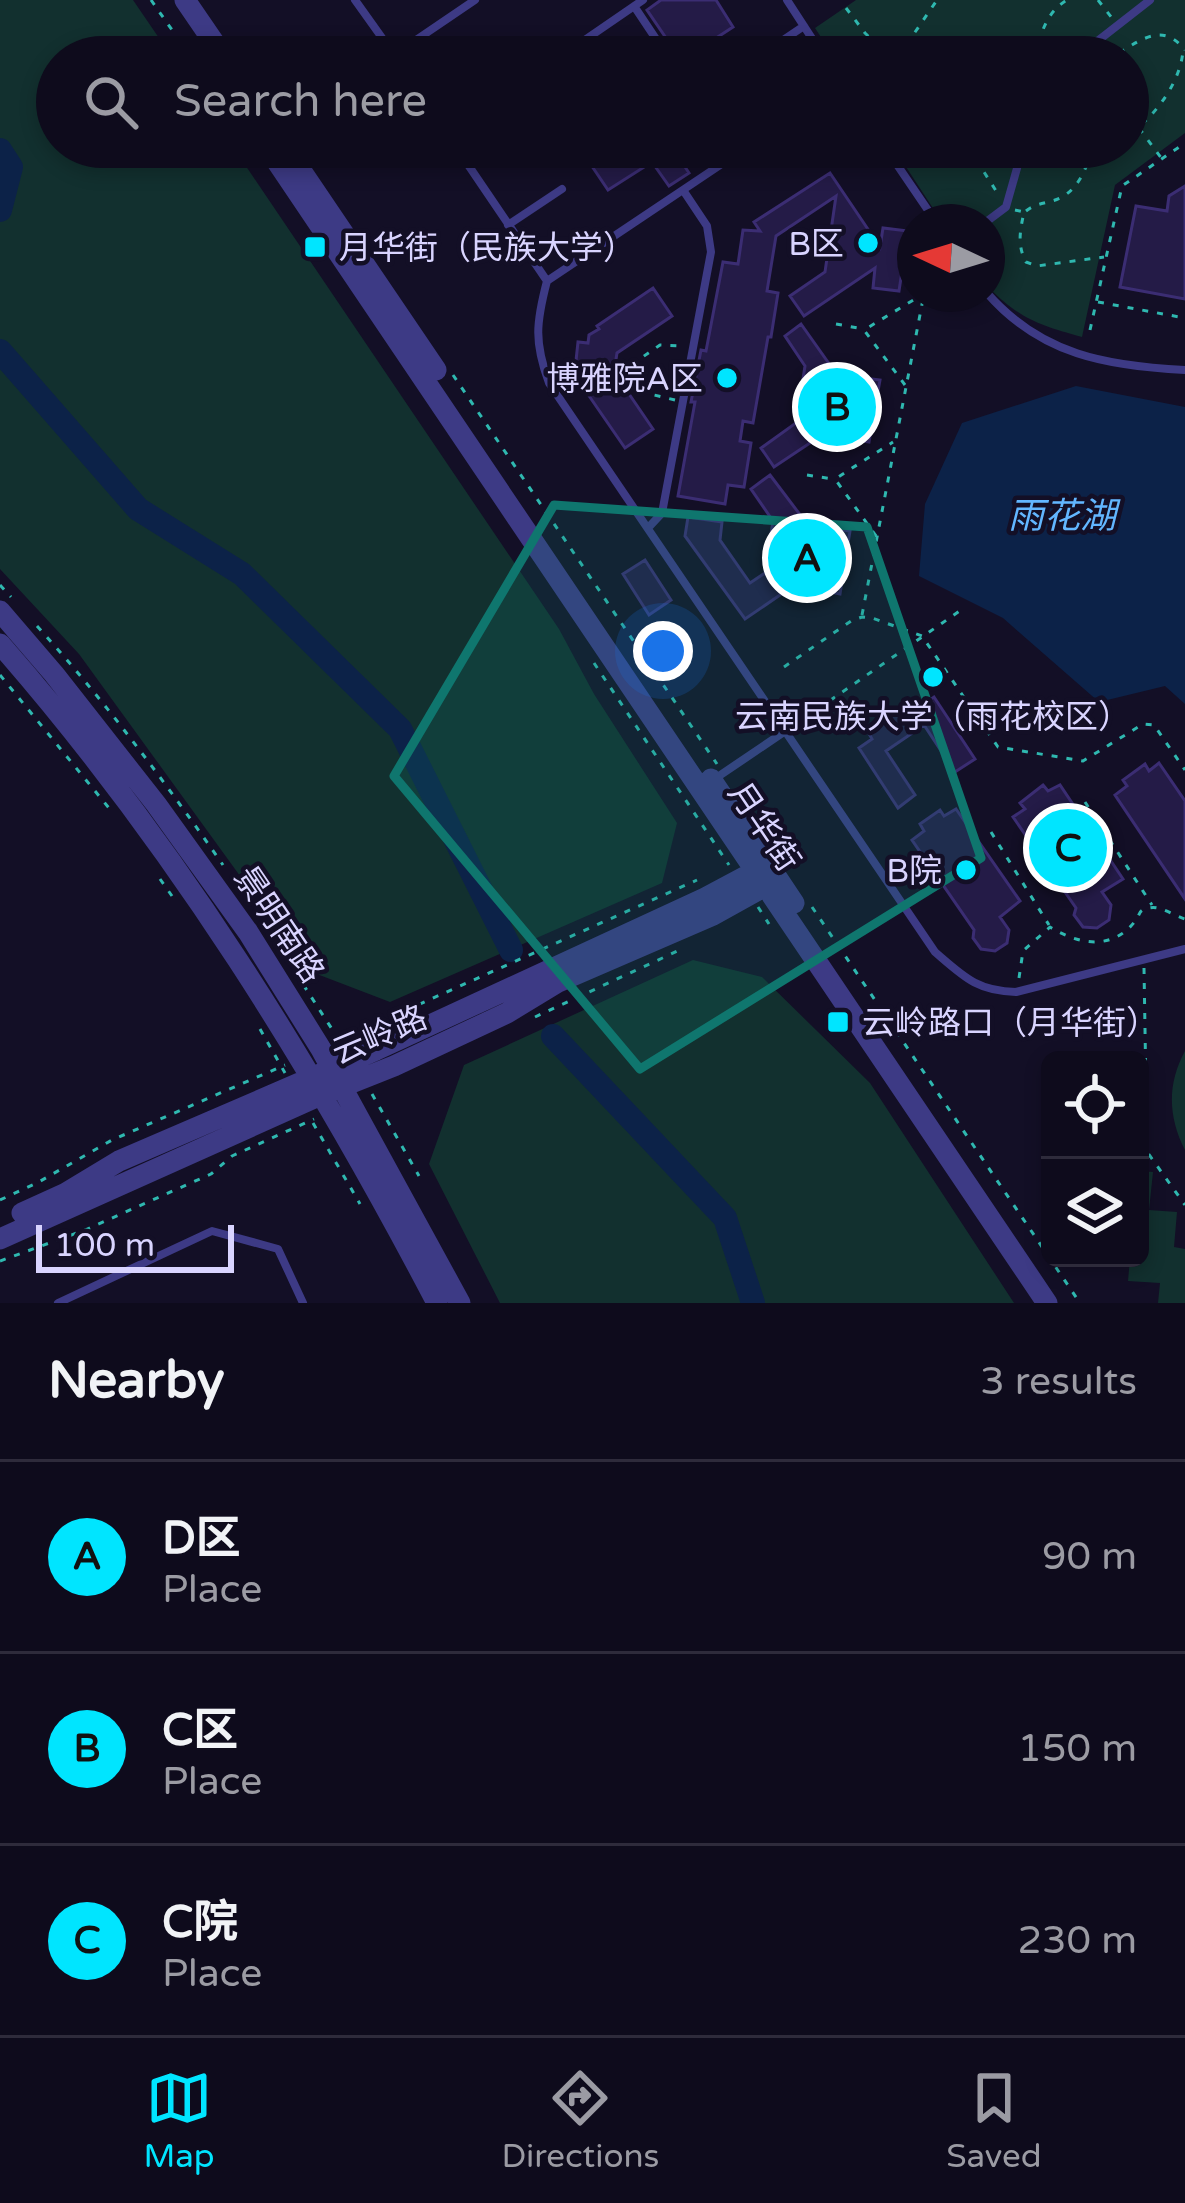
<!DOCTYPE html>
<meta charset="utf-8">
<style>
body{margin:0;font-family:"Varela Round","Noto Sans SC",sans-serif;background:#1c1929;color:#f1f3f6}
.controls{position:absolute;right:36px;bottom:36px;display:grid;overflow:hidden;border-radius:18px;box-shadow:0 6px 18px #0003}
.controls button{width:108px;height:108px;display:grid;place-items:center;padding:0;border:0;border-bottom:3px solid #2e2b3b;background:#0e0b1c;color:#f1f3f6;font:60px sans-serif}
.compass{position:absolute;left:897px;top:204px;width:108px;height:108px;border-radius:50%;background:#0e0b1c;box-shadow:0 6px 18px #0003;rotate:274deg}
.scale{position:absolute;left:36px;bottom:30px;width:198px;box-sizing:border-box;padding-left:12px;border:6px solid #d9d4ff;border-top:0;font-size:33px;line-height:42px;white-space:nowrap;color:#d9d4ff;-webkit-text-stroke:9px #130f26;paint-order:stroke}
.you{position:absolute;left:663px;top:651px;width:42px;height:42px;margin:-30px;border:9px solid #fff;border-radius:50%;background:#1a73e8;box-shadow:0 0 0 18px #1a73e833}
.badge{display:grid;place-items:center;width:78px;height:78px;border-radius:50%;background:#00e5ff;color:#111;font-size:39px;font-weight:700}
.pin{position:absolute;translate:-50% -50%;border:6px solid #fff;box-shadow:0 3px 12px #0006}
.list{margin:0;padding:0;list-style:none}
h2{display:flex;justify-content:space-between;align-items:center;height:156px;margin:0;padding:0 48px;font-size:51px}
h2 small{font-size:39px;font-weight:400;color:#9b9ba3}
.list li{display:grid;grid-template-columns:78px 1fr auto;gap:36px;align-items:center;box-sizing:border-box;height:192px;padding:0 48px;border-top:3px solid #2e2b3b}
.list b{display:block;font-size:45px;white-space:nowrap}
.list p{margin:0;font-size:39px;white-space:nowrap;color:#9b9ba3}
.list em{font-size:39px;font-style:normal;color:#9b9ba3}
.icon{flex:none;width:66px;height:66px;fill:none;stroke:currentColor;stroke-width:2;stroke-linecap:round;stroke-linejoin:round}
.map{position:relative;flex:none;width:1185px;height:1303px;overflow:hidden}
.search{position:absolute;background:#0e0b1c;box-shadow:0 6px 18px #0003;left:36px;right:36px;top:36px;height:132px;display:flex;align-items:center;gap:30px;box-sizing:border-box;padding:0 42px;border-radius:66px;color:#9b9ba3;font-size:45px}
.sheet{height:732px;background:#0e0b1c}
nav{display:flex;justify-content:space-around;align-items:center;box-sizing:border-box;height:168px;border-top:3px solid #2e2b3b;background:#0e0b1c;font-size:33px;color:#9b9ba3}
nav a{display:grid;justify-items:center;gap:6px}
nav .on{color:#00e5ff}
.map>svg:first-child{display:block}
.green{fill:#12302f}
.water{fill:#0c2248}
.lines{fill:none;stroke-linecap:round;stroke-linejoin:round}
.river{stroke:#0c2248;stroke-width:24}
.building{fill:#241b47;stroke:#3b2d73;stroke-width:3}
.path{stroke:#2fb8b0;stroke-width:3;stroke-dasharray:6 9;stroke-linecap:butt}
.service{stroke:#3d3a85;stroke-width:8}
.tertiary{stroke:#3d3a85;stroke-width:21}
.marked{fill:#0f766e;fill-opacity:0.2;stroke:#0f766e;stroke-width:9;stroke-linejoin:round}
.poi-dot{fill:#00e5ff;stroke:#130f26;stroke-width:4.5}
.labels{text-anchor:middle;stroke-width:9;stroke-linejoin:round;paint-order:stroke}
.poi-label{font-size:33px;fill:#d9d4ff;stroke:#130f26;text-anchor:end}
.street-label{font-size:33px;fill:#d9d4ff;stroke:#130f26}
.water-label{font-size:36px;font-style:italic;fill:#62b6ff;stroke:#130f26}
</style>
<div class="map">
<svg width="1185" height="1303" viewBox="0 0 1185 1303">
<rect width="100%" height="100%" fill="#130f26"/>
<path class="green" d="M 0,0 L 133,0 L 172,57 L 57,57 L 57,147 L 233,147 L 559,629 L 594,694 L 677,823 L 662,883 L 390,1002 L 309,971 L 79,654 L 0,569 Z
M 856,0 L 1185,0 L 1185,133 L 1115,185 L 1082,337 C 1038,325 1020,319 987,286 L 987,222 L 942,222 L 893,147 L 1128,147 L 1128,57 L 834,57 L 815,28 Z
M 693,960 L 762,977 L 870,1083 L 1014,1303 L 500,1303 L 429,1164 L 464,1065 Z
M 1185,1051 L 1185,1150 C 1168,1117 1167,1084 1185,1051 Z
M 1140,1171 L 1153,1172 L 1149,1210 L 1177,1212 L 1174,1247 L 1185,1249 L 1185,1303 L 1158,1303 L 1160,1283 L 1128,1281 L 1130,1258 L 1140,1258 Z"/>
<path class="water" d="M 1076,386 L 1185,407 L 1185,704 L 1165,686 L 1099,702 L 1003,618 L 919,576 L 925,504 L 962,423 Z"/>
<g class="lines">
<path class="river" d="M 0,150 L 11,167 L 0,210
M 0,351 L 138,509 L 242,574 L 400,729 L 511,950
M 553,1036 L 725,1218 L 753,1303"/>
</g>
<path class="building" d="M 661,0 L 716,0 L 733,27 L 687,57 L 679,57 L 647,10 Z
M 579,147 L 672,147 L 689,173 L 669,186 L 652,162 L 608,190 Z
M 830,173 L 880,247 L 883,228 L 908,231 L 899,291 L 873,288 L 875,268 L 804,316 L 790,296 L 825,272 L 836,196 L 776,236 L 767,291 L 778,293 L 771,337 L 768,337 L 753,423 L 743,421 L 740,441 L 751,443 L 744,487 L 728,485 L 725,504 L 678,496 L 695,402 L 691,402 L 701,350 L 706,351 L 723,262 L 738,264 L 743,230 L 760,231 L 754,222 Z
M 1185,186 L 1185,299 L 1120,287 L 1136,206 L 1167,211 L 1169,196 Z
M 653,288 L 672,316 L 617,353 L 614,372 L 653,429 L 625,448 L 585,390 L 588,387 L 581,378 L 583,371 L 575,370 L 578,342 L 588,343 L 589,335 L 599,329 L 597,326 Z
M 801,324 L 852,396 L 856,377 L 880,380 L 869,442 L 844,438 L 846,419 L 774,467 L 761,448 L 796,423 L 805,366 L 785,336 Z
M 770,475 L 823,545 L 826,528 L 850,531 L 840,594 L 815,589 L 818,569 L 745,619 L 685,536 L 688,517 L 722,522 L 720,540 L 750,583 L 765,573 L 773,521 L 751,489 Z
M 645,560 L 671,600 L 649,615 L 623,574 Z
M 934,697 L 975,759 L 955,772 L 924,725 L 886,751 L 915,795 L 898,808 L 859,748 L 872,739 L 867,730 L 914,698 L 920,707 Z
M 1159,763 L 1185,801 L 1185,899 L 1115,795 L 1127,786 L 1123,780 L 1145,764 L 1149,771 Z
M 1043,785 L 1048,791 L 1060,785 L 1123,879 L 1102,892 L 1111,905 L 1109,920 L 1097,928 L 1083,927 L 1074,915 L 1076,908 L 1013,817 L 1025,809 L 1020,803 Z
M 956,809 L 1020,901 L 1000,917 L 1009,930 L 1007,943 L 995,951 L 981,949 L 973,938 L 974,930 L 912,840 L 924,831 L 920,824 L 940,810 L 944,816 Z"/>
<g class="lines">
<path class="path" d="M 151,0 L 191,57
M 1098,0 L 1112,18
M 846,8 L 865,33 L 889,57
M 1119,53 C 1143,38 1164,23 1185,50
M 898,57 L 937,0
M 1033,57 C 1042,34 1045,13 1067,0
M 1128,126 L 1138,127 C 1160,110 1182,77 1183,49
M 1139,128 L 1162,159
M 968,147 L 1000,197
M 1015,210 L 1024,212 C 1020,231 1017,245 1026,262 L 1037,266 L 1104,257
M 1026,211 C 1037,202 1049,204 1062,197 C 1080,187 1088,165 1092,147
M 1098,302 L 1185,318
M 836,324 L 863,329
M 1090,330 L 1122,186 L 1185,143
M 453,375 L 717,764
M 905,385 L 864,330 L 920,296
M 675,400 L 654,395 L 631,365 L 660,345 L 681,346
M 807,475 L 833,479
M 876,536 L 835,479 L 893,442
M 0,585 L 11,597
M 862,615 L 924,294
M 37,626 C 105,701 165,782 223,865
M 594,663 L 729,865
M 784,667 L 851,621 L 862,617 L 872,618 L 922,636 L 998,747 L 1083,761 L 1143,724 L 1154,725 L 1185,770
M 0,675 L 113,813
M 793,726 L 964,608
M 1085,802 L 1152,905
M 991,832 L 1049,925
M 160,879 L 172,896
M 758,907 L 769,924
M 812,907 L 1080,1303
M 279,947 L 339,1040
M 1144,968 L 1147,1152
M 1019,978 L 1023,951 L 1050,927 C 1079,945 1113,951 1136,920 C 1141,913 1138,910 1149,908 C 1160,905 1174,916 1185,919
M 535,1017 L 684,948
M 260,1029 L 285,1073
M 337,1041 L 697,880
M 372,1094 L 419,1176
M 313,1123 L 360,1204
M 1140,1142 L 1185,1205
M 0,1200 L 37,1183 L 112,1140 L 285,1065
M 0,1261 L 85,1230 L 211,1174 L 232,1156 L 314,1119"/>
<path class="service" d="M 355,0 L 395,56
M 787,0 L 824,57
M 634,6 L 668,57
M 394,55 L 475,0
M 560,57 L 643,0
M 758,57 L 804,26
M 1077,57 L 1150,0
M 456,147 L 547,281
M 747,147 L 547,281 C 536,323 534,342 549,383 L 935,952 C 964,977 977,991 1016,992 L 1185,949
M 885,147 L 936,222
M 986,222 L 1006,207 L 1023,147
M 508,225 L 562,189
M 987,293 C 1041,355 1107,366 1185,370
M 648,528 L 662,513 L 711,252 L 707,226 L 683,190
M 716,778 L 784,732
M 58,1303 L 212,1231 L 278,1249 L 303,1303"/>
<path class="tertiary" d="M 185,0 L 224,57
M 267,147 L 1047,1303
M 285,147 L 436,370
M 0,611 L 54,674 L 156,804 L 248,932 L 321,1049 L 460,1303
M 0,644 C 175,844 314,1068 437,1303
M 711,779 L 794,903
M 22,1213 L 66,1193 L 119,1161 L 376,1050 L 705,898 L 765,866
M 0,1239 L 321,1095 L 394,1066 L 507,1013 L 558,982 L 713,915 L 778,879"/>
</g>
<path class="marked" d="M 554,505 L 867,527 L 981,858 L 640,1069 L 394,776 Z"/>
<g class="poi-dot">
<circle cx="868" cy="243" r="12"/>
<rect x="303" y="235" width="24" height="24" rx="6"/>
<circle cx="727" cy="378" r="12"/>
<circle cx="933" cy="677" r="12"/>
<circle cx="966" cy="870" r="12"/>
<rect x="826" y="1010" width="24" height="24" rx="6"/>
</g>
<g class="labels">
<g class="poi-label">
<text x="844" y="255">B区</text>
<text x="339" y="259" text-anchor="start">月华街（民族大学）</text>
<text x="703" y="390">博雅院A区</text>
<text x="933" y="728" text-anchor="middle">云南民族大学（雨花校区）</text>
<text x="942" y="882">B院</text>
<text x="862" y="1034" text-anchor="start">云岭路口（月华街）</text>
</g>
<g class="street-label">
<text transform="translate(765 826) rotate(56)" y="12">月华街</text>
<text transform="translate(280 924) rotate(56)" y="12">景明南路</text>
<text transform="translate(379 1034) rotate(-23)" y="12">云岭路</text>
</g>
<g class="water-label">
<text x="1062" y="528">雨花湖</text>
</g>
</g>
</svg>
<div class="controls">
<button><svg class="icon" aria-label="locate" viewBox="0 0 24 24"><circle cx="12" cy="12" r="6"/><path d="M12 2v4M12 18v4M2 12h4M18 12h4"/></svg></button>
<button><svg class="icon" aria-label="layers" viewBox="0 0 24 24"><path d="M12 4l9 5-9 5-9-5zM3 14l9 5 9-5"/></svg></button>
</div>
<svg class="compass" viewBox="-18 -18 36 36"><path d="M0-13l5 13h-10z" fill="#e53935"/><path d="M0 13l5-13h-10z" fill="#9b9ba3"/></svg>
<div class="scale">100 m</div>
<div class="you"></div>
<div class="pin badge" style="left:807px;top:558px">A</div>
<div class="pin badge" style="left:837px;top:407px">B</div>
<div class="pin badge" style="left:1068px;top:848px">C</div>
<div class="search"><svg class="icon" aria-label="search" viewBox="0 0 24 24"><circle cx="10" cy="10" r="6"/><path d="M15 15l6 6"/></svg>Search here</div>
</div>
<section class="sheet">
<h2>Nearby<small>3 results</small></h2>
<ul class="list">
<li><span class="badge">A</span><div><b>D区</b><p>Place</p></div><em>90 m</em></li>
<li><span class="badge">B</span><div><b>C区</b><p>Place</p></div><em>150 m</em></li>
<li><span class="badge">C</span><div><b>C院</b><p>Place</p></div><em>230 m</em></li>
</ul>
</section>
<nav>
<a class="on"><svg class="icon" aria-label="map" viewBox="0 0 24 24"><path d="M3 6l6-2 6 2 6-2v14l-6 2-6-2-6 2zM9 4v14M15 6v14"/></svg>Map</a>
<a><svg class="icon" aria-label="directions" viewBox="0 0 24 24"><path d="M12 3l9 9-9 9-9-9zM9 14v-3h6M13 9l2 2-2 2"/></svg>Directions</a>
<a><svg class="icon" aria-label="saved" viewBox="0 0 24 24"><path d="M7 4h10v16l-5-4-5 4z"/></svg>Saved</a>
</nav>
